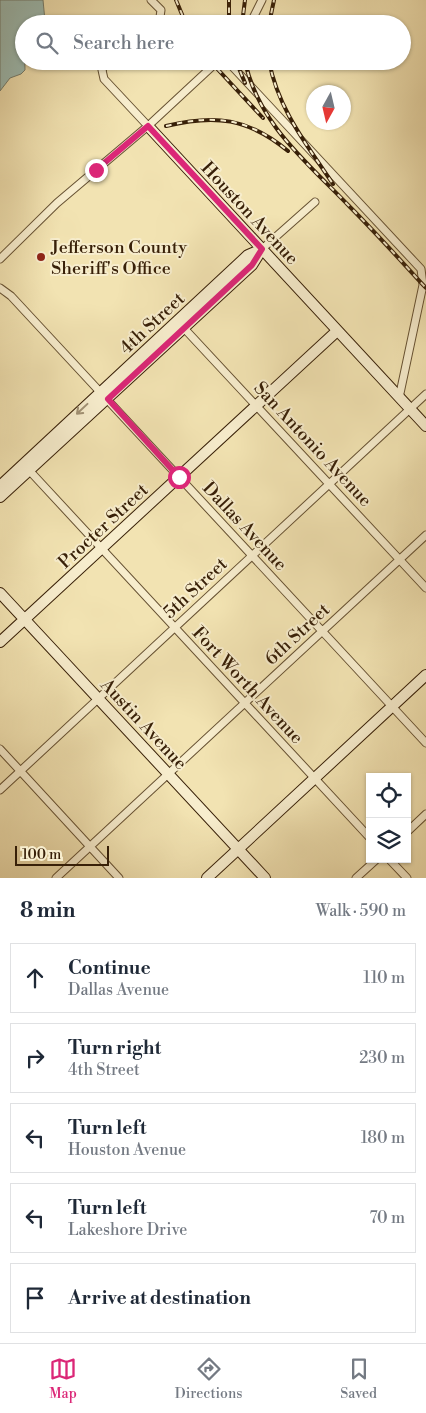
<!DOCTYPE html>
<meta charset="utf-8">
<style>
body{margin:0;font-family:"Libre Bodoni",serif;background:#f6f6f7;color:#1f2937}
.controls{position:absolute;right:15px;bottom:15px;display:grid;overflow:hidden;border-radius:0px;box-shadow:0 1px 4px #0004}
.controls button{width:45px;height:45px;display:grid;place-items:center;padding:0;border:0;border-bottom:1px solid #e0e1e3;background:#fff;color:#1f2937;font:25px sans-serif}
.compass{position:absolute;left:306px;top:85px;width:45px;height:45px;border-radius:50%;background:#fff;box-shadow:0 1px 4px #0004;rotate:188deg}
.scale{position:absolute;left:15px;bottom:12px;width:94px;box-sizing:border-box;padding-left:5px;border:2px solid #382008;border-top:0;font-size:14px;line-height:18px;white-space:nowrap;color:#382008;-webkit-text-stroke:4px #f7edcd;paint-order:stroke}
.stop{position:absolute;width:15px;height:15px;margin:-11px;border:4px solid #db2777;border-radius:50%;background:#fff}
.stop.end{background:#db2777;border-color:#fff;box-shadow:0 1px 5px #0008}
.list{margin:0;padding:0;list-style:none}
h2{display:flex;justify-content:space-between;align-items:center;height:65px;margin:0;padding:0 20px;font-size:21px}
h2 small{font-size:16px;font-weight:400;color:#747a83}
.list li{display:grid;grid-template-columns:32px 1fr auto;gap:15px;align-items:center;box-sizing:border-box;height:70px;margin:0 10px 10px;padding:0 10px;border:1px solid #e0e1e3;border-radius:0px}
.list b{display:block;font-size:19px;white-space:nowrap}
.list p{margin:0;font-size:16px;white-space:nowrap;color:#747a83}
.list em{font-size:16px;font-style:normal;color:#747a83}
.icon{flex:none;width:28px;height:28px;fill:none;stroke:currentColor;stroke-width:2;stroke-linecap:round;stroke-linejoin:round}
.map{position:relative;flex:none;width:426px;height:878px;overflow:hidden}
.search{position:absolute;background:#fff;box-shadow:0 1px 4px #0004;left:15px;right:15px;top:15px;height:55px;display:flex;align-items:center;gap:12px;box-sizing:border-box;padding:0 18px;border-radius:28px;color:#747a83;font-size:19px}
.sheet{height:465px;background:#fff}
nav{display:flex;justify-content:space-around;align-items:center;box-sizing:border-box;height:70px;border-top:1px solid #e0e1e3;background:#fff;font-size:14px;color:#747a83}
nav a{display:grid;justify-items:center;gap:2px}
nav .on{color:#db2777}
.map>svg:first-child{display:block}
.water{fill:#9dbdb4;stroke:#757e6f}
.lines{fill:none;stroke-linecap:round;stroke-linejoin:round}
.street-casing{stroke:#665132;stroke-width:9}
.secondary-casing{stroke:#382008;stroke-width:12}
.street{stroke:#f7edcd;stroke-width:7}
.secondary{stroke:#f7edcd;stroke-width:10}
.rail-casing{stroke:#382008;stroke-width:4}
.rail{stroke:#f7edcd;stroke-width:2;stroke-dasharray:5.5;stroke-linecap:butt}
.oneway{stroke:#a19174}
.route{stroke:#db2777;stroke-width:6}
.poi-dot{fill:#8f2418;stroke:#f7edcd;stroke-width:2}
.labels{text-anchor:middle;stroke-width:4;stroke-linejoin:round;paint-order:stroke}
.street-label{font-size:18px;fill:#382008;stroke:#f7edcd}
.poi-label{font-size:18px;fill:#382008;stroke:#f7edcd;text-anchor:start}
</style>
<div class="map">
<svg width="426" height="878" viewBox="0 0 426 878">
<rect width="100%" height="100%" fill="#f2e3b2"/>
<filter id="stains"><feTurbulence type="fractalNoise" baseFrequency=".004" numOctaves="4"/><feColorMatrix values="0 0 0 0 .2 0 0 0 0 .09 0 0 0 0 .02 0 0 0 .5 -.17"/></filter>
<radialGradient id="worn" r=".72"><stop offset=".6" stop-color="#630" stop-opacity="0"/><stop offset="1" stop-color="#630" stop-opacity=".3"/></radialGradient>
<path class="water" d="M 0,0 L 43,0 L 45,21 L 44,24 L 24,24 L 25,70 L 21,74 L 10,78 L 0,91 Z"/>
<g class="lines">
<g class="street-casing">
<path id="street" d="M 151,0 L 161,10 L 159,24
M 250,24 L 262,0
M 107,61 L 102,70 L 104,79 L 148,126
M 230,64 L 421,269 L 423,285 L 399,398
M 262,249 L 315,202
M 0,259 L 57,203 L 148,126 L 218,61
M 0,288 L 11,296 L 426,743
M 181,325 L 426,588
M 27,468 L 370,838
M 0,749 L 119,878
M 0,790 L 426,394
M 407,832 L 426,814
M 389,859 L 407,878
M 56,878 L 426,535
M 356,878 L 377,859"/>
</g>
<g class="secondary-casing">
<path id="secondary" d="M 148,126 L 426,426
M 0,486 L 248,255 L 262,249
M 0,497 L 252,265 L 262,249
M 0,593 L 265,878
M 0,642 L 337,331
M 207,878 L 426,675"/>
</g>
<use href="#street" class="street"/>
<use href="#secondary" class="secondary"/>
<g class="rail-casing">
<path id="rail" d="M 176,0 L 186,24
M 229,24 L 229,0
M 242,24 L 245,0
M 269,24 L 274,0
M 210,61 L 263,118
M 236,61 L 245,83
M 245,61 C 258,124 308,163 350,207 C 376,233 401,261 426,288
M 269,61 C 278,109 307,145 333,184
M 166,126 C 215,114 248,118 288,151"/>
</g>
<use href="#rail" class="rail"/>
</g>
<defs><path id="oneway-shaft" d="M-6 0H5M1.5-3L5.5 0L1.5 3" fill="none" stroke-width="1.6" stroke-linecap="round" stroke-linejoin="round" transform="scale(1.25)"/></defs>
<use class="oneway" href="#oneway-shaft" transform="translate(82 409) rotate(137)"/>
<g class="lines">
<path class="route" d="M 96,170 L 148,126 L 262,249 L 252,265 L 108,399 L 179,477"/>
</g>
<circle class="poi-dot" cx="41" cy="257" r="5"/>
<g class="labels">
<g class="street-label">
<text transform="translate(250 213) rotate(47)" y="6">Houston Avenue</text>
<text transform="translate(152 323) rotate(-43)" y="6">4th Street</text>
<text transform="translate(313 444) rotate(47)" y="6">San Antonio Avenue</text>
<text transform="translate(103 526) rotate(-43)" y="6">Procter Street</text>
<text transform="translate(245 526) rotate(47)" y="6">Dallas Avenue</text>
<text transform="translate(195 588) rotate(-43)" y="6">5th Street</text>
<text transform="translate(297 634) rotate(-43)" y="6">6th Street</text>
<text transform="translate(248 685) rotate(47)" y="6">Fort Worth Avenue</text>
<text transform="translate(144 724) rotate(47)" y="6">Austin Avenue</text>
</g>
<g class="poi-label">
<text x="51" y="253">Jefferson County<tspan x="51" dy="21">Sheriff's Office</tspan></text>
</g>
</g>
<rect width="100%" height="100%" filter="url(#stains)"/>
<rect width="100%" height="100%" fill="url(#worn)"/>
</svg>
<div class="controls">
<button><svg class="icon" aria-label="locate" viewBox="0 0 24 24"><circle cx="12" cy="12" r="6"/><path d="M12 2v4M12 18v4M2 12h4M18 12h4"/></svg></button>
<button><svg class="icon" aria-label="layers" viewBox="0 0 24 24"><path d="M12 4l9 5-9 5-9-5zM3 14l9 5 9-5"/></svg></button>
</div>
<svg class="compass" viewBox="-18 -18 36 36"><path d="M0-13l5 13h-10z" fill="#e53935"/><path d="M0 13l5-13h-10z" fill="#747a83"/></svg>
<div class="scale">100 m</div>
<div class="stop" style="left:179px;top:477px"></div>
<div class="stop end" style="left:96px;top:170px"></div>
<div class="search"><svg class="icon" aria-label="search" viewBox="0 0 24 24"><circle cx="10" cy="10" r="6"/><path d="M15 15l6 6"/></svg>Search here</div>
</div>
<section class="sheet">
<h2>8 min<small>Walk · 590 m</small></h2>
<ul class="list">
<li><svg class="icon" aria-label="ahead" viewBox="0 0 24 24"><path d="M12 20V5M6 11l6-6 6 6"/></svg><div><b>Continue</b><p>Dallas Avenue</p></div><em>110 m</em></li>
<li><svg class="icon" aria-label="right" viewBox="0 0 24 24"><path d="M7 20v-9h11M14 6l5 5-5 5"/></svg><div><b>Turn right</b><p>4th Street</p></div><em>230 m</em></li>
<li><svg class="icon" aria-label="left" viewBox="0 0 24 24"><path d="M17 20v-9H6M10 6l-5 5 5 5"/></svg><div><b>Turn left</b><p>Houston Avenue</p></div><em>180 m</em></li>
<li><svg class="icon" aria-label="left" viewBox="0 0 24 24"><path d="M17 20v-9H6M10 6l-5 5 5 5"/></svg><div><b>Turn left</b><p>Lakeshore Drive</p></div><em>70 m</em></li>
<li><svg class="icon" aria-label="arrive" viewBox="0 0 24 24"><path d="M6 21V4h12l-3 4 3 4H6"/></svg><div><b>Arrive at destination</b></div></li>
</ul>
</section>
<nav>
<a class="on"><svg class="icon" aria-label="map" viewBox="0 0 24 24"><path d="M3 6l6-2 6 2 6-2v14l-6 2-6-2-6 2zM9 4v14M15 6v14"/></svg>Map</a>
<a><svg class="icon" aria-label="directions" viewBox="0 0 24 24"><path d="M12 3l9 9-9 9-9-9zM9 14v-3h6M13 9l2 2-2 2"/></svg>Directions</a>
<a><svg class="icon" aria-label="saved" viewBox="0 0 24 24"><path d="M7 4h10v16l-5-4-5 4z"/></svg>Saved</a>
</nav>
